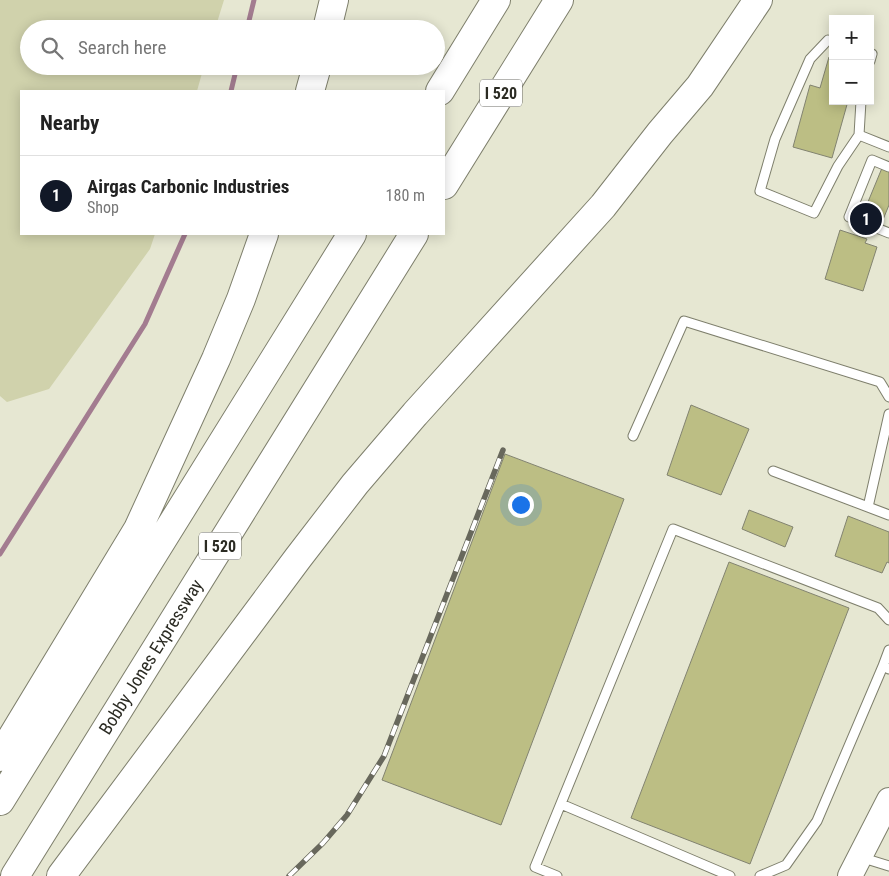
<!DOCTYPE html>
<meta charset="utf-8">
<style>
body{margin:0;font-family:"Roboto Condensed",sans-serif;background:#f2f2f2;color:#222}
.controls{position:absolute;right:15px;top:15px;display:grid;overflow:hidden;border-radius:0px;box-shadow:0 2px 12px #0003}
.controls button{width:45px;height:45px;display:grid;place-items:center;padding:0;border:0;border-bottom:1px solid #e0e0e0;background:#fff;color:#222;font:25px sans-serif}
.you{position:absolute;left:520px;top:504px;width:18px;height:18px;margin:-12px;border:4px solid #fff;border-radius:50%;background:#1a73e8;box-shadow:0 0 0 8px #1a73e833}
.badge{display:grid;place-items:center;width:32px;height:32px;border-radius:50%;background:#111827;color:#fff;font-size:16px;font-weight:700}
.pin{position:absolute;translate:-50% -50%;border:2px solid #fff;box-shadow:0 1px 5px #0006}
.list{margin:0;padding:0;list-style:none}
h2{display:flex;justify-content:space-between;align-items:center;height:65px;margin:0;padding:0 20px;font-size:21px}
h2 small{font-size:16px;font-weight:400;color:#767676}
.list li{display:grid;grid-template-columns:32px 1fr auto;gap:15px;align-items:center;box-sizing:border-box;height:80px;padding:0 20px;border-top:1px solid #e0e0e0}
.list b{display:block;font-size:19px;white-space:nowrap}
.list p{margin:0;font-size:16px;white-space:nowrap;color:#767676}
.list em{font-size:16px;font-style:normal;color:#767676}
.icon{flex:none;width:28px;height:28px;fill:none;stroke:currentColor;stroke-width:2;stroke-linecap:round;stroke-linejoin:round}
.map{position:relative;flex:none;width:889px;height:876px;overflow:hidden}
.search{position:absolute;background:#fff;box-shadow:0 2px 12px #0003;left:20px;top:20px;width:425px;height:55px;display:flex;align-items:center;gap:12px;box-sizing:border-box;padding:0 18px;border-radius:28px;color:#767676;font-size:19px}
.panel{position:absolute;background:#fff;box-shadow:0 2px 12px #0003;left:20px;top:90px;width:425px;height:145px;border-radius:0px}
.map>svg:first-child{display:block}
.green{fill:#d0d2ac}
.lines{fill:none;stroke-linecap:round;stroke-linejoin:round}
.stream{stroke:#a37c90;stroke-width:5}
.building{fill:#bcbe84;stroke:#828370}
.service-casing{stroke:#7e7f6c;stroke-width:11}
.tertiary-casing{stroke:#7e7f6c;stroke-width:26}
.motorway-casing{stroke:#7e7f6c;stroke-width:30}
.service{stroke:#fff;stroke-width:9}
.tertiary{stroke:#fff;stroke-width:24}
.motorway{stroke:#fff;stroke-width:28}
.rail-casing{stroke:#68685c;stroke-width:5.5}
.rail{stroke:#fff;stroke-width:4;stroke-dasharray:11;stroke-linecap:butt}
.labels{text-anchor:middle;stroke-width:4;stroke-linejoin:round;paint-order:stroke}
.shield{fill:#fff;stroke:#6b6b65;stroke-width:1}
.shield-label{font-size:16px;font-weight:bold;fill:#2b2b23}
.street-label{font-size:18px;fill:#2b2b23;stroke:#fff}
</style>
<div class="map">
<svg width="889" height="876" viewBox="0 0 889 876">
<rect width="100%" height="100%" fill="#e6e7d2"/>
<path class="green" d="M 0,0 L 224,0 L 215,29 L 29,29 L 29,66 L 204,66 L 197,91 L 21,91 L 21,234 L 155,234 L 150,249 L 49,389 L 7,402 L 0,396 Z"/>
<g class="lines">
<path class="stream" d="M 247,29 L 254,0
M 231,91 L 237,66
M 0,554 L 145,324 L 185,234"/>
</g>
<path class="building" d="M 829,57 L 833,58 L 833,101 L 848,101 L 832,158 L 793,147 L 810,85 L 820,88 Z
M 882,168 L 889,171 L 889,205 L 882,222 L 863,214 Z
M 840,230 L 867,239 L 865,243 L 877,247 L 863,291 L 825,279 Z
M 691,405 L 749,429 L 721,495 L 667,475 Z
M 505,454 L 624,499 L 501,825 L 382,780 Z
M 749,510 L 793,527 L 785,547 L 742,529 Z
M 848,516 L 889,532 L 889,563 L 887,562 L 882,573 L 835,556 Z
M 729,562 L 849,608 L 750,864 L 631,818 Z"/>
<g class="lines">
<g class="service-casing">
<path id="service" d="M 833,42 L 828,40 L 810,59 L 775,139 L 760,191 L 814,213 L 838,166 L 859,135 L 861,101
M 870,53 L 872,54 L 870,61
M 859,135 L 889,147
M 889,167 L 872,160 L 849,217 L 889,233
M 633,436 L 684,321 L 880,382 L 889,397
M 773,471 L 889,515
M 868,507 L 889,414
M 883,666 L 889,650
M 561,804 L 730,876
M 860,857 L 889,866
M 557,876 L 535,867 L 673,529 L 878,608 L 889,620
M 760,876 L 786,865 L 817,821 L 883,666 L 889,669"/>
</g>
<g class="tertiary-casing">
<path id="tertiary" d="M 850,876 L 889,800"/>
</g>
<g class="motorway-casing">
<path id="motorway" d="M 327,29 L 334,0
M 310,91 L 317,66
M 440,91 L 496,0
M 444,185 L 559,0
M 0,757 L 138,529 L 216,359 L 241,299 L 264,234
M 0,801 L 352,234
M 15,876 L 414,234
M 61,876 L 298,558 L 355,484 L 415,414 L 603,206 L 660,133 L 700,86 L 758,0"/>
</g>
<use href="#service" class="service"/>
<use href="#tertiary" class="tertiary"/>
<use href="#motorway" class="motorway"/>
<g class="rail-casing">
<path id="rail" d="M 289,876 L 323,843 L 347,815 L 384,756 L 503,450"/>
</g>
<use href="#rail" class="rail"/>
</g>
<g class="labels">
<g class="shield">
<rect x="480" y="79.5" width="42" height="27" rx="4"/>
<rect x="199" y="532.5" width="42" height="27" rx="4"/>
</g>
<g class="shield-label">
<text x="501" y="99">I 520</text>
<text x="220" y="552">I 520</text>
</g>
<g class="street-label">
<text transform="translate(151 657) rotate(-58)" y="6">Bobby Jones Expressway</text>
</g>
</g>
</svg>
<div class="controls">
<button>+</button>
<button>−</button>
</div>
<div class="you"></div>
<div class="pin badge" style="left:866px;top:219px">1</div>
<div class="search"><svg class="icon" aria-label="search" viewBox="0 0 24 24"><circle cx="10" cy="10" r="6"/><path d="M15 15l6 6"/></svg>Search here</div>
<section class="panel">
<h2>Nearby<small></small></h2>
<ul class="list">
<li><span class="badge">1</span><div><b>Airgas Carbonic Industries</b><p>Shop</p></div><em>180 m</em></li>
</ul>
</section>
</div>
